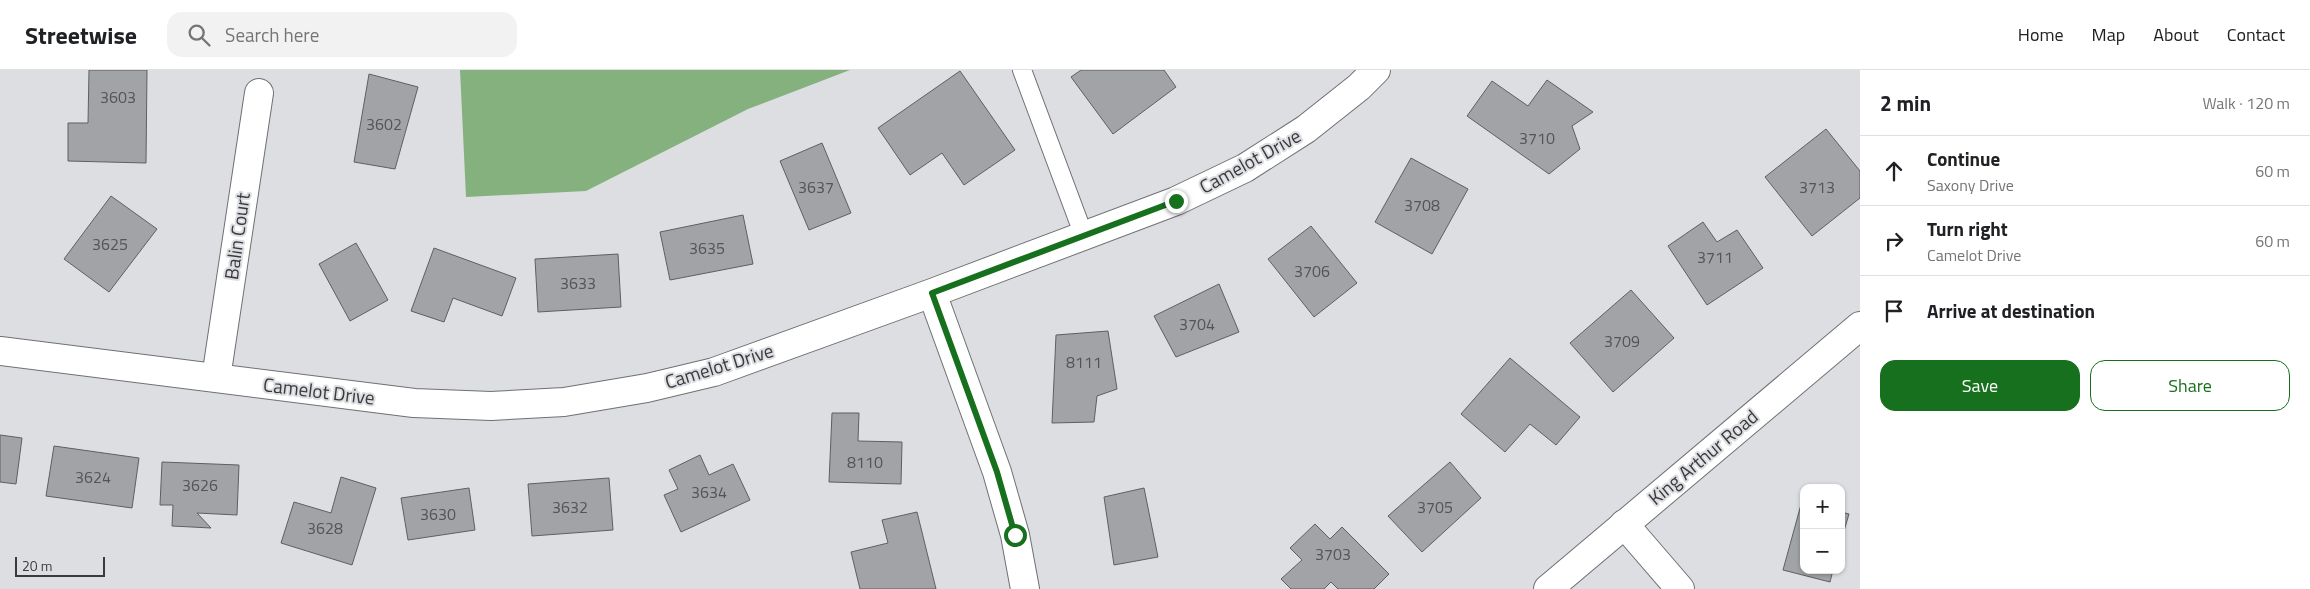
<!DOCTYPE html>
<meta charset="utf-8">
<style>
body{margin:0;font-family:"Titillium Web",sans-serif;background:#f2f2f2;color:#202124}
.controls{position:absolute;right:15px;bottom:15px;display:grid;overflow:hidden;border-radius:10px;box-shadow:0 1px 4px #0004}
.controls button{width:45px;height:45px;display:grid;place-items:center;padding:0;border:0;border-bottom:1px solid #e0e0e0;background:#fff;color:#202124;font:25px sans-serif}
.scale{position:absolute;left:15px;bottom:12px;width:90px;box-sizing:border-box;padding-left:5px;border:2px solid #3a3a3c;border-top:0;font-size:14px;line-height:18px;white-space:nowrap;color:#3a3a3c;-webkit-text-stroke:4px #dddee2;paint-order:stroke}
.stop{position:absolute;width:15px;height:15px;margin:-11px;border:4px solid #16701d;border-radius:50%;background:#fff}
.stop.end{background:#16701d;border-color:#fff;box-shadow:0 1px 5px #0008}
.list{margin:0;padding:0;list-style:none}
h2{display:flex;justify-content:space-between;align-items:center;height:65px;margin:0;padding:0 20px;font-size:21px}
h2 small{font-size:16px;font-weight:400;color:#757577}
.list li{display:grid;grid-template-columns:32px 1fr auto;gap:15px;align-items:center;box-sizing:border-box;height:70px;padding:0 20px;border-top:1px solid #e0e0e0}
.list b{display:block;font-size:19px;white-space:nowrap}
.list p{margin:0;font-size:16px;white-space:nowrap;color:#757577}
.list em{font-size:16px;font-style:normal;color:#757577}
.actions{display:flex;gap:10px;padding:15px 20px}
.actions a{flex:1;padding:11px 0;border:1px solid #16701d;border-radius:15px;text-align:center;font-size:18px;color:#16701d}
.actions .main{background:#16701d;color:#fff}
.icon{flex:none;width:28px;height:28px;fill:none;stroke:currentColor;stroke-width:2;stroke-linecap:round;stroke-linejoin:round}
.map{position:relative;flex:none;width:1860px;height:519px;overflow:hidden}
header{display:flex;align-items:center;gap:30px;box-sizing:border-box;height:70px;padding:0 25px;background:#fff;border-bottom:1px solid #e0e0e0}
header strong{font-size:24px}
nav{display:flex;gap:28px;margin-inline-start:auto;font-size:18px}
.search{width:350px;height:45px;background:#f2f2f2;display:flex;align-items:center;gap:12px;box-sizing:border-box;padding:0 18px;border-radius:15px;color:#757577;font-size:19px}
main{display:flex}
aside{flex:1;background:#fff}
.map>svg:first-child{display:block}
.forest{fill:#85b17e}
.building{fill:#a2a3a7;stroke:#5e5f63}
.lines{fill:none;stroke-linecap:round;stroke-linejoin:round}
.lane-casing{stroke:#6f7073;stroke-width:20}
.street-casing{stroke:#6f7073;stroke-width:30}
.secondary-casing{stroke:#6f7073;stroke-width:30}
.lane{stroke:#fff;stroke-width:18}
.street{stroke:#fff;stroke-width:28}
.secondary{stroke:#fff;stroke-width:28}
.route{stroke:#16701d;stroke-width:6}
.labels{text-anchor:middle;stroke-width:4;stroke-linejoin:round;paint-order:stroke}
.number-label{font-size:16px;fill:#545457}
.street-label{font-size:19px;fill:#3a3a3c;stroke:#dddee2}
</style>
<header>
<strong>Streetwise</strong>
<div class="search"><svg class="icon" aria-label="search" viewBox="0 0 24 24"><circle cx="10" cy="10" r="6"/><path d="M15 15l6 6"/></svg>Search here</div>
<nav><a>Home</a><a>Map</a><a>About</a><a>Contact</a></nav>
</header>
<main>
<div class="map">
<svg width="1860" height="519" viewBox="0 0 1860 519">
<rect width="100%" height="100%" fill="#dddee2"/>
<path class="forest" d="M 460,0 L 850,0 L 748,39 L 586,121 L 466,127 Z"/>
<path class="building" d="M 89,0 L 147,0 L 146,93 L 68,91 L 68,53 L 88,53 Z
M 1081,0 L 1164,0 L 1176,17 L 1113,64 L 1071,7 Z
M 960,1 L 1015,80 L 964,115 L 942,83 L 910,105 L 878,58 Z
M 369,4 L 418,17 L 395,99 L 354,92 Z
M 1547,10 L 1593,42 L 1572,56 L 1580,79 L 1549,104 L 1467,46 L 1492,11 L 1528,36 Z
M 1826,59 L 1860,101 L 1860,128 L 1812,166 L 1765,107 Z
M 822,73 L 851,143 L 809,160 L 780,91 Z
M 1411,88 L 1468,119 L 1432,184 L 1375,152 Z
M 111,126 L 157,159 L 109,222 L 64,189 Z
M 743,145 L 753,194 L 670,210 L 660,162 Z
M 1703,152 L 1717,172 L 1737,160 L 1763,198 L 1707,235 L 1668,176 Z
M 1311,156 L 1357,213 L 1314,247 L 1268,189 Z
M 356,173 L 388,230 L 350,251 L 319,194 Z
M 434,178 L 516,208 L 502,246 L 453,228 L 444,252 L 411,241 Z
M 618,184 L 621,237 L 538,242 L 535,189 Z
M 1219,214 L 1239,262 L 1176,287 L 1154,246 Z
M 1631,220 L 1674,268 L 1613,322 L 1570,273 Z
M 1108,261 L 1117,319 L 1097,326 L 1094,352 L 1052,353 L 1056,265 Z
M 1510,288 L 1580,347 L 1556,375 L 1530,354 L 1505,382 L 1461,344 Z
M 832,343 L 859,343 L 858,371 L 902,372 L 901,414 L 829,412 Z
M 0,365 L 22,368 L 16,414 L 0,412 Z
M 54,376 L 139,388 L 132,438 L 46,426 Z
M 700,385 L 709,405 L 733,394 L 750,430 L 681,462 L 664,425 L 678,419 L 669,400 Z
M 162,392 L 239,395 L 237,445 L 197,443 L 211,458 L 172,456 L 173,435 L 160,435 Z
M 1450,392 L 1481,428 L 1422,482 L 1388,446 Z
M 341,407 L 376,418 L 352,495 L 281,473 L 294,432 L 331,443 Z
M 609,408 L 613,460 L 532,466 L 528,414 Z
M 469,418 L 475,460 L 408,470 L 401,428 Z
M 1144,418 L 1158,487 L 1114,495 L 1104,427 Z
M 1802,431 L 1804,500 L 1833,500 L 1830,512 L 1783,500 Z
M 917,442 L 936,519 L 860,519 L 851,482 L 888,473 L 882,450 Z
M 1841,442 L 1849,444 L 1841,471 Z
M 1315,454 L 1330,469 L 1342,457 L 1389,504 L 1374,519 L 1338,519 L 1331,512 L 1324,519 L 1291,519 L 1281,509 L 1302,490 L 1290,478 Z"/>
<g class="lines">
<g class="lane-casing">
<path id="lane" d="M 1022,0 L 1084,166"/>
</g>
<g class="street-casing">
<path id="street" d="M 932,223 L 997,402 L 1015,465 L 1025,519
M 0,281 L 414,333 L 491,336 L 564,332 L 647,318 L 714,302 L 932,223 L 1176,131 L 1245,98 L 1306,59 L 1359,17 L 1376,0
M 216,308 L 259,23
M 1624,454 L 1680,519"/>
</g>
<g class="secondary-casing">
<path id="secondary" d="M 1548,519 L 1860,256"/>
</g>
<use href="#lane" class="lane"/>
<use href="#street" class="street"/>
<use href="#secondary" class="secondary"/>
</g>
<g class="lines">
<path class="route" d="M 1015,465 L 997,402 L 932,223 L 1176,131"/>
</g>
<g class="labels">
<g class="number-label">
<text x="118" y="33">3603</text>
<text x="384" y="60">3602</text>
<text x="1537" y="74">3710</text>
<text x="816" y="123">3637</text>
<text x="1817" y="123">3713</text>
<text x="1422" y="141">3708</text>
<text x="110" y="180">3625</text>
<text x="707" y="184">3635</text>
<text x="1715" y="193">3711</text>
<text x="1312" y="207">3706</text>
<text x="578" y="219">3633</text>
<text x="1197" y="260">3704</text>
<text x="1622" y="277">3709</text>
<text x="1084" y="298">8111</text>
<text x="865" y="398">8110</text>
<text x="93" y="413">3624</text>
<text x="200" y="421">3626</text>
<text x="709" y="428">3634</text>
<text x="570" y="443">3632</text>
<text x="1435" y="443">3705</text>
<text x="438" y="450">3630</text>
<text x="325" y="464">3628</text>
<text x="1333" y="490">3703</text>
</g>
<g class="street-label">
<text transform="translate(1250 91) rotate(-29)" y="7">Camelot Drive</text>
<text transform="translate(237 166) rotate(-82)" y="7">Balin Court</text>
<text transform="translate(719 296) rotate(-17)" y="7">Camelot Drive</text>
<text transform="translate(319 321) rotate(7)" y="7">Camelot Drive</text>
<text transform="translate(1703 387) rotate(-40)" y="7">King Arthur Road</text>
</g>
</g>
</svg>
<div class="controls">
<button>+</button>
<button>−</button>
</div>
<div class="scale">20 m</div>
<div class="stop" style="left:1015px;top:465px"></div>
<div class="stop end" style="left:1176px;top:131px"></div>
</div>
<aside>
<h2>2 min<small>Walk · 120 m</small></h2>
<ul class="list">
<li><svg class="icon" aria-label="ahead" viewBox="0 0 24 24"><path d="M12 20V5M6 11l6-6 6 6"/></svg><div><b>Continue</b><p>Saxony Drive</p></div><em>60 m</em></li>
<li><svg class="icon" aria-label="right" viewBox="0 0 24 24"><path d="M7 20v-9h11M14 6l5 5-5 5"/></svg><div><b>Turn right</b><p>Camelot Drive</p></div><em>60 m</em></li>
<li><svg class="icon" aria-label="arrive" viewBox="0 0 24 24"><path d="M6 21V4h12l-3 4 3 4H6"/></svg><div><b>Arrive at destination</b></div></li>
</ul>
<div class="actions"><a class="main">Save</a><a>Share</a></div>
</aside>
</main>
